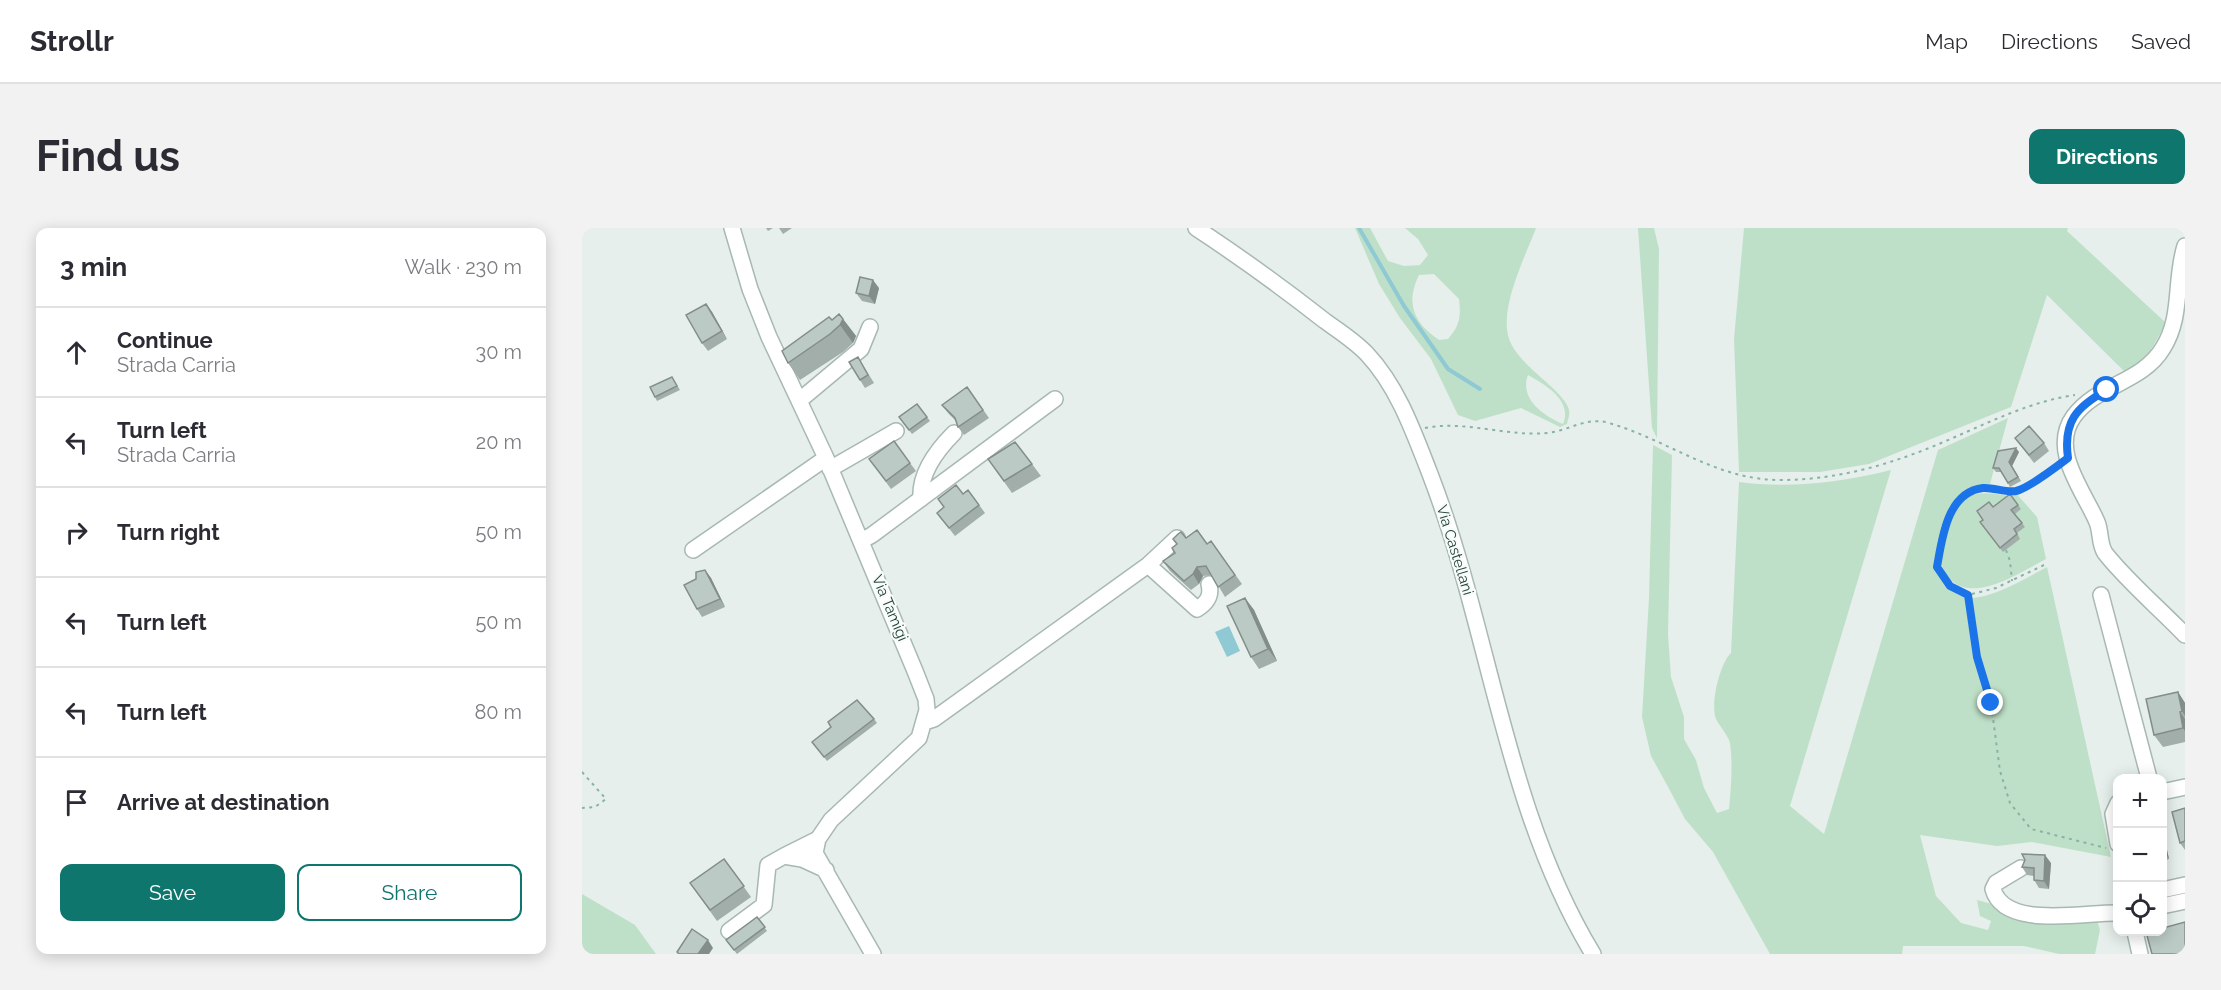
<!DOCTYPE html>
<meta charset="utf-8">
<style>
body{margin:0;font-family:Raleway,sans-serif;background:#f2f2f3;color:#2b2b33}
.controls{position:absolute;right:18px;bottom:18px;display:grid;overflow:hidden;border-radius:12px;box-shadow:0 3px 15px #0003}
.controls button{width:54px;height:54px;display:grid;place-items:center;padding:0;border:0;border-bottom:2px solid #e1e1e2;background:#fff;color:#2b2b33;font:30px sans-serif}
.stop{position:absolute;width:18px;height:18px;margin:-14px;border:4px solid #1a73e8;border-radius:50%;background:#fff}
.stop.end{background:#1a73e8;border-color:#fff;box-shadow:0 2px 6px #0008}
.list{margin:0;padding:0;list-style:none}
h2{display:flex;justify-content:space-between;align-items:center;height:78px;margin:0;padding:0 24px;font-size:26px}
h2 small{font-size:20px;font-weight:400;color:#7c7c81}
.list li{display:grid;grid-template-columns:39px 1fr auto;gap:18px;align-items:center;box-sizing:border-box;height:90px;padding:0 24px;border-top:2px solid #e1e1e2}
.list b{display:block;font-size:22px;white-space:nowrap}
.list p{margin:0;font-size:20px;white-space:nowrap;color:#7c7c81}
.list em{font-size:20px;font-style:normal;color:#7c7c81}
.actions{display:flex;gap:12px;padding:18px 24px}
.actions a{flex:1;padding:14px 0;border:2px solid #0f766e;border-radius:12px;text-align:center;font-size:21px;color:#0f766e}
.actions .main{background:#0f766e;color:#fff}
.icon{flex:none;width:33px;height:33px;fill:none;stroke:currentColor;stroke-width:2;stroke-linecap:round;stroke-linejoin:round}
.map{position:relative;flex:none;width:1603px;height:726px;overflow:hidden;border-radius:12px}
header{display:flex;align-items:center;gap:36px;box-sizing:border-box;height:84px;padding:0 30px;background:#fff;border-bottom:2px solid #e1e1e2}
header strong{font-size:28px}
nav{display:flex;gap:33px;margin-inline-start:auto;font-size:21px}
.intro{display:flex;align-items:center;justify-content:space-between;box-sizing:border-box;height:144px;padding:0 36px}
h1{margin:0;font-size:42px}
.button{padding:15px 27px;border-radius:12px;background:#0f766e;color:#fff;font-size:21px;font-weight:700}
main{display:flex;gap:36px;padding:0 36px}
aside{flex:1;background:#fff;border-radius:12px;box-shadow:0 3px 15px #0003}
.map>svg:first-child{display:block}
.green{fill:#bfe0c8;fill-rule:evenodd}
.water{fill:#8ec9d4}
.lines{fill:none;stroke-linecap:round;stroke-linejoin:round}
.stream{stroke:#8ec9d4;stroke-width:4}
.minor-casing{stroke:#a8b8b2;stroke-width:18}
.path{stroke:#86b3a5;stroke-width:2;stroke-dasharray:3 4.5;stroke-linecap:butt}
.minor{stroke:#fff;stroke-width:15}
.wall{fill:#a1aea9}
.shaded-wall{fill:#838d89}
.building{fill:#bbcac4;stroke:#838d89;stroke-width:1.5}
.route{stroke:#1a73e8;stroke-width:8}
.labels{text-anchor:middle;stroke-width:4.5;stroke-linejoin:round;paint-order:stroke}
.street-label{font-size:15px;fill:#24423a;stroke:#f7fbf9}
</style>
<header>
<strong>Strollr</strong>
<nav><a>Map</a><a>Directions</a><a>Saved</a></nav>
</header>
<div class="intro"><h1>Find us</h1><a class="button">Directions</a></div>
<main>
<aside>
<h2>3 min<small>Walk · 230 m</small></h2>
<ul class="list">
<li><svg class="icon" aria-label="ahead" viewBox="0 0 24 24"><path d="M12 20V5M6 11l6-6 6 6"/></svg><div><b>Continue</b><p>Strada Carria</p></div><em>30 m</em></li>
<li><svg class="icon" aria-label="left" viewBox="0 0 24 24"><path d="M17 20v-9H6M10 6l-5 5 5 5"/></svg><div><b>Turn left</b><p>Strada Carria</p></div><em>20 m</em></li>
<li><svg class="icon" aria-label="right" viewBox="0 0 24 24"><path d="M7 20v-9h11M14 6l5 5-5 5"/></svg><div><b>Turn right</b></div><em>50 m</em></li>
<li><svg class="icon" aria-label="left" viewBox="0 0 24 24"><path d="M17 20v-9H6M10 6l-5 5 5 5"/></svg><div><b>Turn left</b></div><em>50 m</em></li>
<li><svg class="icon" aria-label="left" viewBox="0 0 24 24"><path d="M17 20v-9H6M10 6l-5 5 5 5"/></svg><div><b>Turn left</b></div><em>80 m</em></li>
<li><svg class="icon" aria-label="arrive" viewBox="0 0 24 24"><path d="M6 21V4h12l-3 4 3 4H6"/></svg><div><b>Arrive at destination</b></div></li>
</ul>
<div class="actions"><a class="main">Save</a><a>Share</a></div>
</aside>
<div class="map">
<svg width="1603" height="726" viewBox="0 0 1603 726">
<rect width="100%" height="100%" fill="#e6efeb"/>
<path class="green" d="M 773,0 L 788,0 L 806,33 L 822,38 L 838,37 L 846,27 L 836,11 L 823,0 L 954,0 C 943,29 919,76 926,107 C 932,136 982,161 987,182 C 988,187 986,191 985,196 L 978,199 L 939,180 L 893,193 L 876,187 L 849,131 L 818,90 L 797,56 ZM 852,46 L 877,71 C 879,88 878,98 866,111 L 857,112 C 832,95 823,76 837,47 ZM 946,147 C 964,157 991,173 981,196 C 962,188 937,171 946,147 Z
M 1056,0 L 1072,0 L 1077,21 L 1075,210 L 1070,200 Z
M 1162,0 L 1486,0 L 1485,3 L 1584,95 L 1566,127 L 1544,145 L 1465,67 L 1429,179 L 1287,236 L 1238,244 L 1157,244 L 1152,111 Z
M 1426,190 L 1408,256 C 1363,262 1359,303 1352,341 C 1360,352 1368,365 1382,369 C 1404,375 1446,349 1465,339 L 1529,629 L 1450,614 L 1415,618 L 1338,607 L 1354,668 L 1379,695 L 1406,702 L 1409,693 L 1398,688 L 1395,672 L 1410,676 L 1421,684 L 1514,689 L 1518,702 L 1513,726 L 1477,726 L 1442,718 L 1321,718 L 1320,726 L 1188,726 L 1131,624 L 1103,591 L 1085,557 L 1069,528 L 1060,489 L 1067,370 L 1071,217 L 1090,227 L 1086,406 L 1089,449 L 1102,489 L 1102,511 L 1114,532 L 1122,560 L 1135,585 L 1147,581 C 1149,560 1151,537 1148,515 C 1146,507 1138,499 1134,491 C 1128,476 1138,435 1149,425 L 1157,254 C 1206,261 1261,254 1309,242 L 1208,578 L 1242,606 L 1356,222 Z
M 1433,264 L 1455,289 L 1464,331 C 1435,346 1378,386 1359,336 C 1363,314 1369,271 1395,266 C 1405,264 1418,267 1429,268 Z
M 0,666 L 53,697 L 74,726 L 0,726 Z"/>
<path class="water" d="M 647,398 L 658,423 L 645,429 L 633,404 Z"/>
<g class="lines">
<path class="stream" d="M 777,0 L 822,78 L 866,141 L 898,161"/>
<g class="minor-casing">
<path id="minor" d="M 150,0 L 168,61 L 187,109 L 244,230 L 333,443 L 344,471 L 345,482 L 337,510 L 249,592 L 236,611 L 233,625 L 291,726
M 614,0 C 658,29 701,60 743,93 C 757,103 774,114 785,126 C 816,159 832,205 848,246 C 909,404 922,579 1011,726
M 1603,18 C 1592,53 1601,88 1581,120 C 1560,155 1516,156 1492,188 C 1467,222 1502,263 1515,294 C 1519,303 1517,316 1523,325 C 1544,352 1578,381 1603,407
M 218,172 L 279,121 L 288,99
M 248,241 L 314,203
M 339,271 C 337,246 355,222 372,205
M 279,313 L 290,307 L 473,171
M 111,322 L 244,230
M 566,337 L 615,381 C 625,375 630,368 627,356
M 1519,367 L 1567,550
M 343,494 L 352,491 L 566,337 L 595,310
M 1580,564 L 1603,559
M 1536,575 L 1531,586 L 1536,616
M 236,611 L 202,628 L 220,631 L 244,642
M 1439,640 L 1414,655 L 1411,661 C 1422,702 1503,684 1536,685
M 1580,662 L 1603,657
M 1580,678 L 1603,673
M 147,703 L 182,677 L 186,637 L 202,628
M 1553,704 L 1558,726"/>
</g>
<path class="path" d="M 843,200 C 883,192 925,209 965,205 C 987,203 1004,188 1027,195 C 1086,212 1134,252 1198,252 C 1260,252 1317,234 1373,209 C 1412,192 1451,173 1493,167
M 1424,322 L 1428,333 L 1430,353
M 1462,337 L 1414,360 L 1386,367 L 1395,429 L 1409,475 L 1418,543 L 1428,575 L 1449,601 L 1524,620
M 1386,367 L 1368,358 L 1355,339 C 1360,311 1365,264 1401,260 C 1411,259 1424,265 1434,263 C 1447,260 1463,246 1474,239
M 0,544 L 24,571 L 13,579 L 0,580"/>
<use href="#minor" class="minor"/>
</g>
<path class="wall" d="M 184,0 L 191,0 L 186,3 Z
M 197,0 L 210,0 L 201,6 Z
M 297,60 L 293,76 L 280,73 L 274,65 Z
M 124,76 L 130,84 L 145,111 L 126,123 L 120,115 Z
M 261,91 L 274,108 L 271,115 L 261,124 L 218,152 L 206,135 L 250,92 Z
M 276,129 L 292,155 L 283,160 L 278,152 Z
M 90,149 L 98,162 L 75,173 L 73,169 Z
M 385,159 L 407,190 L 382,207 L 376,199 L 375,194 L 366,185 L 360,177 Z
M 335,176 L 348,193 L 330,206 L 317,189 Z
M 1433,210 L 1462,215 L 1467,223 L 1452,235 Z
M 1437,224 L 1430,238 L 1439,253 L 1428,259 L 1420,244 L 1414,244 L 1411,240 Z
M 287,231 L 328,235 L 334,243 L 309,261 Z
M 406,231 L 450,236 L 459,248 L 430,265 Z
M 386,262 L 403,285 L 373,308 L 355,285 Z
M 1428,266 L 1439,281 L 1433,286 L 1443,299 L 1435,305 L 1438,311 L 1421,324 L 1398,294 L 1411,279 Z
M 604,310 L 625,316 L 629,313 L 660,356 L 643,369 L 630,347 L 621,348 L 617,356 L 609,362 L 588,343 L 581,333 L 593,325 Z
M 123,342 L 129,350 L 143,379 L 120,389 L 115,381 L 114,351 Z
M 663,370 L 672,382 L 695,433 L 677,441 L 669,429 Z
M 1596,464 L 1603,475 L 1603,514 L 1581,519 L 1572,507 Z
M 292,491 L 295,495 L 245,533 L 230,514 Z
M 1603,580 L 1603,622 L 1598,615 Z
M 1581,604 L 1587,631 L 1581,633 Z
M 142,631 L 169,669 L 135,693 L 108,655 Z
M 1469,635 L 1467,661 L 1457,660 L 1452,652 L 1452,648 L 1445,647 L 1440,639 Z
M 175,689 L 185,703 L 155,726 L 144,712 Z"/>
<path class="shaded-wall" d="M 291,52 L 297,60 L 293,76 L 287,68 Z
M 124,76 L 130,84 L 145,111 L 140,103 Z
M 261,91 L 274,108 L 271,115 L 258,97 Z
M 1434,220 L 1437,224 L 1430,238 L 1439,253 L 1427,234 Z
M 615,339 L 621,348 L 617,356 L 611,346 Z
M 123,342 L 129,350 L 143,379 L 138,371 Z
M 663,370 L 672,382 L 695,433 L 686,421 Z
M 1596,464 L 1603,475 L 1603,488 L 1600,483 Z
M 1598,484 L 1603,491 L 1603,503 L 1601,500 Z
M 1581,604 L 1587,631 L 1581,621 Z
M 1463,627 L 1469,635 L 1467,661 L 1462,653 Z
M 126,712 L 131,720 L 127,726 L 116,726 Z"/>
<path class="building" d="M 278,49 L 291,52 L 287,68 L 274,65 Z
M 124,76 L 140,103 L 120,115 L 104,87 Z
M 257,86 L 261,91 L 258,97 L 248,106 L 206,135 L 200,123 L 247,89 L 250,92 Z
M 276,129 L 286,147 L 278,152 L 267,134 Z
M 90,149 L 95,158 L 73,169 L 68,159 Z
M 385,159 L 401,182 L 376,199 L 373,190 L 360,177 Z
M 335,176 L 345,189 L 327,202 L 317,189 Z
M 1447,198 L 1462,215 L 1447,227 L 1433,210 Z
M 312,213 L 328,235 L 304,253 L 287,231 Z
M 433,214 L 450,236 L 422,253 L 406,231 Z
M 1434,220 L 1427,234 L 1436,249 L 1426,255 L 1417,240 L 1411,240 L 1416,223 Z
M 374,257 L 381,266 L 386,262 L 397,277 L 367,300 L 355,285 L 362,279 L 356,271 Z
M 1428,266 L 1436,277 L 1429,282 L 1440,295 L 1432,301 L 1435,306 L 1418,320 L 1398,294 L 1401,292 L 1395,283 L 1407,274 L 1411,279 Z
M 615,302 L 625,316 L 629,313 L 653,347 L 636,359 L 624,338 L 615,339 L 611,346 L 602,353 L 581,333 L 593,325 L 590,320 L 595,316 L 591,311 L 596,306 L 599,304 L 604,310 Z
M 123,342 L 138,371 L 115,381 L 102,357 L 114,351 L 114,344 Z
M 663,370 L 686,421 L 669,429 L 645,378 Z
M 1596,464 L 1600,483 L 1598,484 L 1601,500 L 1572,507 L 1564,471 Z
M 275,472 L 292,491 L 242,529 L 230,514 L 249,499 L 246,494 Z
M 1603,580 L 1603,613 L 1598,615 L 1590,584 Z
M 1440,626 L 1463,627 L 1462,653 L 1452,652 L 1452,640 L 1440,639 L 1443,632 Z
M 142,631 L 162,658 L 128,682 L 108,655 Z
M 175,689 L 183,699 L 152,722 L 144,712 Z
M 1603,694 L 1603,726 L 1570,726 L 1564,704 L 1581,704 L 1581,700 Z
M 110,701 L 126,712 L 116,726 L 97,726 L 95,724 Z"/>
<g class="lines">
<path class="route" d="M 1409,475 L 1395,429 L 1386,367 L 1368,358 L 1355,339 C 1360,311 1365,264 1401,260 C 1411,259 1424,265 1434,263 C 1447,260 1474,239 1486,230 C 1481,194 1494,179 1525,162"/>
</g>
<g class="labels">
<g class="street-label">
<text transform="translate(873 322) rotate(73)" y="5">Via Castellani</text>
<text transform="translate(308 380) rotate(67)" y="5">Via Tamigi</text>
</g>
</g>
</svg>
<div class="controls">
<button>+</button>
<button>−</button>
<button><svg class="icon" aria-label="locate" viewBox="0 0 24 24"><circle cx="12" cy="12" r="6"/><path d="M12 2v4M12 18v4M2 12h4M18 12h4"/></svg></button>
</div>
<div class="stop" style="left:1525px;top:162px"></div>
<div class="stop end" style="left:1409px;top:475px"></div>
</div>
</main>
